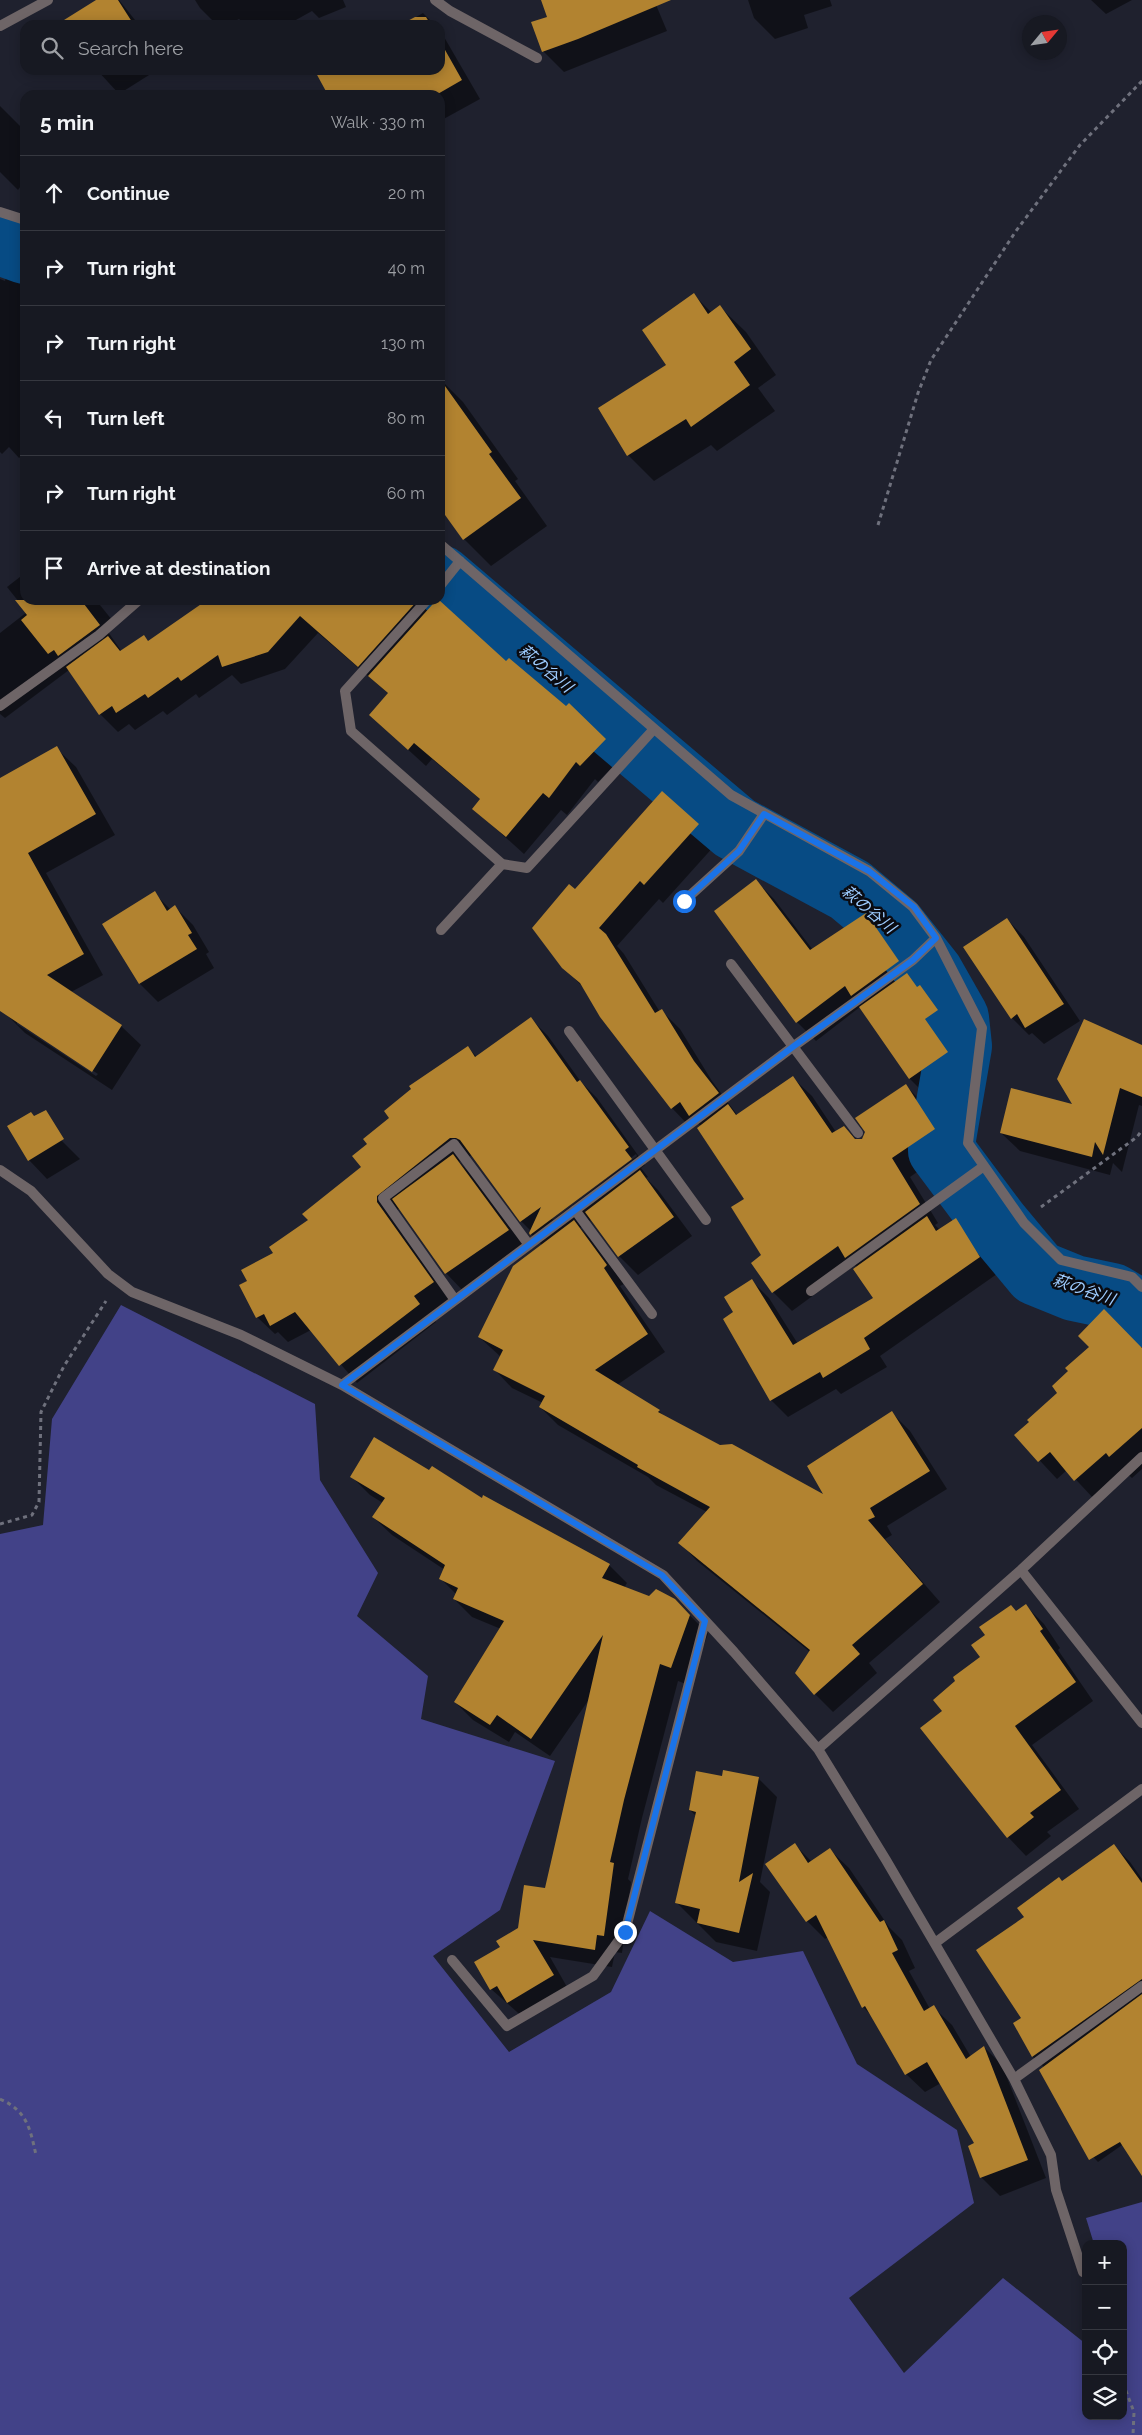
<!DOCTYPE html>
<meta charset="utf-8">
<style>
body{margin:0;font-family:Raleway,"Noto Sans JP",sans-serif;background:#20222a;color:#f1f3f6}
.controls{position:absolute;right:15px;bottom:15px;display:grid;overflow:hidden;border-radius:10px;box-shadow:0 2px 12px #0003}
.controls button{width:45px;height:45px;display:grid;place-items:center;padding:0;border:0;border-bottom:1px solid #363840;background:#171922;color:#f1f3f6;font:25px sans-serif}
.compass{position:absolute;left:1022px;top:15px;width:45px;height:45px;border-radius:50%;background:#171922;box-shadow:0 2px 12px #0003;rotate:61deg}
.stop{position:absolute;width:15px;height:15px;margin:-11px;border:4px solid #1a73e8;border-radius:50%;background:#fff}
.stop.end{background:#1a73e8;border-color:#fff;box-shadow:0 1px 5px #0008}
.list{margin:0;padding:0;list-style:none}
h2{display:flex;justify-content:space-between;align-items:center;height:65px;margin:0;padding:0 20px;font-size:21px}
h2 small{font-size:16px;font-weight:400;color:#9ea0a5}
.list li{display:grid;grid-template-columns:32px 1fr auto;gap:15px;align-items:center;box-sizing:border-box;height:75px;padding:0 20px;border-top:1px solid #363840}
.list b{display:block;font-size:19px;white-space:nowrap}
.list em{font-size:16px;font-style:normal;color:#9ea0a5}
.icon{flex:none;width:28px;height:28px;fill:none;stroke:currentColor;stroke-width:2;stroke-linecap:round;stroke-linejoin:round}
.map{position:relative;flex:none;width:1142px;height:2435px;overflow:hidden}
.search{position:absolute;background:#171922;box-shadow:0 2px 12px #0003;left:20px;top:20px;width:425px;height:55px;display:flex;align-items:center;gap:12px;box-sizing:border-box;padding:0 18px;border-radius:15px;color:#9ea0a5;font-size:19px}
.panel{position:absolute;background:#171922;box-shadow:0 2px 12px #0003;left:20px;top:90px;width:425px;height:515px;border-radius:15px}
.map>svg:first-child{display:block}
.forest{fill:#424288}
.shadow{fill:#0007;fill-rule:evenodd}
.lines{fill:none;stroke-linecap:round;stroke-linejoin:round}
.river{stroke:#074b84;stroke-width:66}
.building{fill:#b28330}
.path{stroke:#6f717d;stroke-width:3;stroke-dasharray:4 4;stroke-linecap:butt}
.lane{stroke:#6e6567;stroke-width:10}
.street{stroke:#6e6567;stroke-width:10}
.route{stroke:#1a73e8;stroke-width:6}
.labels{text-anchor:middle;stroke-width:5;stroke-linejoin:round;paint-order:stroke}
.water-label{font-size:16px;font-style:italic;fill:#9dcbfe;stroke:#0a0b11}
</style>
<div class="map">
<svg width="1142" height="2435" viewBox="0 0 1142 2435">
<rect width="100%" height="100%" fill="#1f212e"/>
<path class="forest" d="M 121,1305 L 315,1404 L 320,1480 L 378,1573 L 357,1616 L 428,1676 L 421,1719 L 555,1761 L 500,1910 L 433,1956 L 509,2052 L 611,1992 L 650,1911 L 733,1962 L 803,1951 L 857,2064 L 957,2130 L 974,2203 L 849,2298 L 904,2373 L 1003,2278 L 1086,2344 L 1086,2416 L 1123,2416 L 1123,2244 L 1094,2244 L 1086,2218 L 1142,2202 L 1142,2435 L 0,2435 L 0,1534 L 43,1525 L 52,1419 Z"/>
<path class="shadow" d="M 98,0 L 119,0 L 139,25 L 68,25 Z
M 195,0 L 343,0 L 346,7 L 319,18 L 312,11 L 287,25 L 245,25 L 239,19 L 228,25 L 217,25 L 200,8 Z
M 551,0 L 654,0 L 667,31 L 564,72 L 543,51 Z
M 748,0 L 830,0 L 832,6 L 804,15 L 808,28 L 775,39 L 754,18 Z
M 1091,0 L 1132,0 L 1106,14 Z
M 423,13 L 435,25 L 402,25 Z
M 440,30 L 480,99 L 440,121 L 440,95 L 329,95 L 316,70 L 440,70 Z
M 97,70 L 157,70 L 119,94 Z
M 0,106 L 25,131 L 25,189 L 21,186 L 18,190 L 0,172 Z
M 8,271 L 25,276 L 25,453 L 19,458 L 9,447 L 2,454 L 0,452 L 0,279 L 5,281 Z
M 694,295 L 712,313 L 720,307 L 746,332 L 776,375 L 758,388 L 775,411 L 717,451 L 711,445 L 654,481 L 628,455 L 600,409 L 668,366 Z
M 440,379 L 463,402 L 518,479 L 515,481 L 547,526 L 491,566 L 464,539 L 440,505 Z
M 25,568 L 25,600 L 96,600 L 112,620 L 104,626 L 122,652 L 144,637 L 149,642 L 203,604 L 202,600 L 438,600 L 506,663 L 605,740 L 622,757 L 598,782 L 595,779 L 567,815 L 561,810 L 524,854 L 474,809 L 481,800 L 432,759 L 426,766 L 370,715 L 389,694 L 318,633 L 285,669 L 241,684 L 232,675 L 199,698 L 196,694 L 167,715 L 163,711 L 135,730 L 129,724 L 118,732 L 100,714 L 69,670 L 5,718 L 0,714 L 0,633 L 27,612 L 7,587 L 25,573 L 22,570 Z
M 56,748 L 76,767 L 115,835 L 46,873 L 103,975 L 71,992 L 121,1026 L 141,1045 L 112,1090 L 25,1033 L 4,1012 L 0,1004 L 0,779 ZM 17,1021 L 98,1074 L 96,1076 L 17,1024 Z
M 698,825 L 716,844 L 663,903 L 659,899 L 617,946 L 624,954 L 660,1012 L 662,1011 L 680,1029 L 712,1081 L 738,1116 L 793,1078 L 812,1096 L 836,1132 L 844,1127 L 857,1140 L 863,1140 L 905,1085 L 924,1104 L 953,1147 L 910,1177 L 938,1223 L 935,1225 L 940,1230 L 955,1220 L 973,1237 L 997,1274 L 880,1356 L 887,1367 L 841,1394 L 836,1389 L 788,1417 L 771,1400 L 735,1313 L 752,1281 L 769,1298 L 798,1344 L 875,1298 L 855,1265 L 792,1311 L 773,1292 L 753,1263 L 763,1256 L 746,1199 L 701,1126 L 696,1122 L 690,1127 L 672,1108 L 581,985 L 563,967 L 575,891 Z
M 756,881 L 774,899 L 813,950 L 866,915 L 885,933 L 917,980 L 915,982 L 939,1005 L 955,1029 L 942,1038 L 965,1071 L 928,1097 L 910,1079 L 860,1007 L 816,1041 L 797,1022 L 716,911 Z
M 154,893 L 171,910 L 175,907 L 193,925 L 209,952 L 206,954 L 214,968 L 158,1002 L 140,984 L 104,924 Z
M 1007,919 L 1024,937 L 1080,1021 L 1044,1044 L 1032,1033 L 1029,1035 L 1012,1018 Z
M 531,1019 L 548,1036 L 581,1082 L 597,1098 L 645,1165 L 641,1168 L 648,1177 L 646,1178 L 658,1190 L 692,1236 L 638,1275 L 619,1256 L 592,1219 L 580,1228 L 591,1239 L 624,1284 L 620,1286 L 665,1352 L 617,1385 L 659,1411 L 665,1417 L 720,1447 L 826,1498 L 892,1413 L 910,1431 L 947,1489 L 887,1526 L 892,1535 L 885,1539 L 940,1602 L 869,1663 L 877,1673 L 833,1712 L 815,1694 L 810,1652 L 697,1561 L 680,1543 L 707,1512 L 656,1485 L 648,1477 L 558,1425 L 540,1407 L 543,1403 L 512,1388 L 495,1370 L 501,1357 L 479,1337 L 542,1245 L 531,1234 L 531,1231 L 521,1221 L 472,1155 L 459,1162 L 471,1174 L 526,1248 L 464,1292 L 446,1273 L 400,1208 L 393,1213 L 450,1300 L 431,1313 L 436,1322 L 357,1383 L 311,1330 L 288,1342 L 278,1332 L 275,1334 L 257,1317 L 249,1282 L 363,1167 L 369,1144 L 391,1118 L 467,1047 L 477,1057 ZM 636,1154 L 637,1156 L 553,1220 L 551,1218 Z
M 1142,1047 L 1142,1106 L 1139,1105 L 1122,1172 L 1113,1163 L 1110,1175 L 1020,1151 L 1001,1133 L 1074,1106 Z
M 27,1116 L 62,1141 L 80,1159 L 47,1179 L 29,1160 Z
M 1142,1349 L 1142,1469 L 1132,1478 L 1124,1471 L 1093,1498 L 1067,1470 L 1057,1479 L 1016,1435 Z
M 430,1472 L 609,1565 L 627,1583 L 624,1588 L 650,1597 L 675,1600 L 708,1634 L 689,1685 L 678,1681 L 642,1818 L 628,1879 L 631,1882 L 622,1953 L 615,1952 L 612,1967 L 550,1957 L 571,1994 L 526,2020 L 491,1989 L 502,1947 L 519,1929 L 546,1890 L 590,1698 L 550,1756 L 515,1732 L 509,1742 L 473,1720 L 455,1702 L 501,1629 L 472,1617 L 454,1599 L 456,1594 L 441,1579 L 445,1570 L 392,1535 L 373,1517 L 383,1503 L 370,1495 L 352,1477 Z
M 1026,1606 L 1044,1624 L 1060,1648 L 1058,1650 L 1093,1701 L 1032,1745 L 1079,1809 L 1047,1832 L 1051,1836 L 1026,1856 L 1008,1837 L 943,1711 L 1017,1612 Z
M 722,1777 L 758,1778 L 777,1797 L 760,1882 L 770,1892 L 757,1951 L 716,1942 L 676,1902 L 696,1816 L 690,1810 Z
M 795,1845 L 812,1862 L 830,1850 L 849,1868 L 889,1927 L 902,1940 L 915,1968 L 909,1971 L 930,2009 L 933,2007 L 952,2025 L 971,2057 L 984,2047 L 1002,2065 L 1046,2178 L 1000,2196 L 982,2178 L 969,2146 L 976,2144 L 941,2083 L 925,2092 L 906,2074 L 872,2016 L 863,2007 L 828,1937 L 825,1939 L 807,1921 Z
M 1114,1846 L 1130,1862 L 1142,1879 L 1142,2131 L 1098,2162 L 1083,2146 L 1044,2067 L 1033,2057 L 1015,2024 L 1023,2018 L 1026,1917 L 1063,1882 Z"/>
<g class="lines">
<path class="river" d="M 0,242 L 25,251
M 440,578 L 735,828 L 850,890 L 893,926 L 931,974 L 956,1018 L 959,1046 L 941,1150 L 997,1225 L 1037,1273 L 1074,1288 L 1112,1296 L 1142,1314"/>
</g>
<path class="building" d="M 96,0 L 118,0 L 134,25 L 66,25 L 64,20 Z
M 541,0 L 671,0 L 578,39 L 542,52 L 531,22 L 547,17 Z
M 415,17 L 426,17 L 431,25 L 400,25 Z
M 440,41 L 462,80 L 436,95 L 328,95 L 316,73 L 321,70 L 440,70 Z
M 694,293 L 708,314 L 720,305 L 751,349 L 734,362 L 750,385 L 691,427 L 686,419 L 627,456 L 598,408 L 666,365 L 642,330 Z
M 440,379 L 492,452 L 489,454 L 521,498 L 463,540 L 440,508 Z
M 15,600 L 81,600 L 100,625 L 58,656 L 54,650 L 48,654 L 21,620 L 27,615 Z
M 207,600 L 418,600 L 358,667 L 300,616 L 268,652 L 222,667 L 218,655 L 181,681 L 178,677 L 148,698 L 145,694 L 116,713 L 112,706 L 99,715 L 66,667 L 108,636 L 120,651 L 144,635 L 148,641 Z
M 434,600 L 439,600 L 506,661 L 509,658 L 566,706 L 569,703 L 606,739 L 580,766 L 576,762 L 549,798 L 543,793 L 506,837 L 472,809 L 480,799 L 414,743 L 408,750 L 369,715 L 388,693 L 368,676 L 432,605 Z
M 57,746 L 96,814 L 28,853 L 84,954 L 47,975 L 122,1025 L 92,1072 L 0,1011 L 0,778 Z
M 662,791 L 699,824 L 644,885 L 640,881 L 599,928 L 606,934 L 655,1013 L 662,1009 L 694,1061 L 719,1093 L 689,1116 L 680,1102 L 671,1109 L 600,1017 L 580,983 L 562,968 L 532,928 L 569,884 L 575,889 Z
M 756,879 L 810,950 L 866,913 L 899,961 L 851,996 L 845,986 L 796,1023 L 714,911 Z
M 155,891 L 167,911 L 175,905 L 192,933 L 188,935 L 197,949 L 139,984 L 102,924 Z
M 1007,918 L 1064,1004 L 1025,1028 L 1017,1014 L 1011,1019 L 963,947 Z
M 907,973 L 917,987 L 920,985 L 938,1010 L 925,1019 L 948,1052 L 909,1079 L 859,1007 Z
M 531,1017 L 577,1082 L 580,1080 L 629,1147 L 625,1150 L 632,1159 L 530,1235 L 529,1233 L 541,1207 L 520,1222 L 460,1140 L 456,1138 L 450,1138 L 377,1196 L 377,1202 L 434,1282 L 414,1296 L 420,1304 L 339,1366 L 295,1312 L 270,1326 L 264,1314 L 256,1318 L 239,1285 L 247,1281 L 241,1270 L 273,1253 L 269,1247 L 308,1220 L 302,1214 L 361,1167 L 352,1156 L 367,1144 L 363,1139 L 389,1118 L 384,1111 L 411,1089 L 409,1086 L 468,1046 L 475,1057 Z
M 1084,1019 L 1142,1045 L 1142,1097 L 1120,1088 L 1103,1155 L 1095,1142 L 1092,1157 L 1000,1133 L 1011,1088 L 1072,1104 L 1057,1079 Z
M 793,1076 L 832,1133 L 844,1126 L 855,1139 L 862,1139 L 865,1132 L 855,1118 L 906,1084 L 935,1129 L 892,1158 L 920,1204 L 845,1258 L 838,1246 L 772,1293 L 751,1263 L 761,1255 L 731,1207 L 744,1199 L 697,1128 L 728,1104 L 736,1115 Z
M 46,1110 L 64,1139 L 28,1161 L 7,1126 L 31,1112 L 34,1116 Z
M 453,1154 L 509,1230 L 445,1274 L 392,1199 Z
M 640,1170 L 674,1217 L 618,1257 L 585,1212 Z
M 927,1216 L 936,1231 L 956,1218 L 980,1257 L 864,1338 L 870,1349 L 823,1378 L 820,1372 L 770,1401 L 723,1319 L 733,1312 L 724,1297 L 752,1279 L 793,1345 L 873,1298 L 853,1269 Z
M 574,1220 L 607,1265 L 604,1268 L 648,1334 L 595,1370 L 660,1410 L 658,1412 L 720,1445 L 732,1444 L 823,1494 L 807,1466 L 892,1411 L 930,1471 L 870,1508 L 875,1517 L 868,1520 L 923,1584 L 852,1645 L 860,1654 L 814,1695 L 795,1673 L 810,1650 L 678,1543 L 710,1507 L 637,1467 L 638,1465 L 539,1407 L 545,1396 L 493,1370 L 503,1350 L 478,1337 L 513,1266 Z
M 1104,1309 L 1142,1348 L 1142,1428 L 1109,1457 L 1106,1453 L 1074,1481 L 1050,1452 L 1038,1462 L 1014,1435 L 1029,1422 L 1027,1420 L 1057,1393 L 1052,1386 L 1068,1371 L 1065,1368 L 1089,1347 L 1078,1336 Z
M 374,1437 L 429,1470 L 432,1466 L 482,1498 L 483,1495 L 610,1564 L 602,1578 L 649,1596 L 656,1589 L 675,1599 L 690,1615 L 671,1668 L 660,1664 L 624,1800 L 610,1862 L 614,1863 L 604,1936 L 597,1935 L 595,1950 L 533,1940 L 554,1975 L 507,2003 L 497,1986 L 490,1990 L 474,1962 L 500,1947 L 496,1941 L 518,1928 L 524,1885 L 545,1888 L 603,1635 L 531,1739 L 497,1715 L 490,1725 L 454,1702 L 504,1621 L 453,1599 L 458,1588 L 439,1579 L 445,1565 L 372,1517 L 385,1498 L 350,1477 Z
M 1026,1604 L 1043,1629 L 1040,1631 L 1076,1682 L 1015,1726 L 1061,1790 L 1030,1813 L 1034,1817 L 1007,1838 L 920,1728 L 942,1711 L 933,1700 L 955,1681 L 953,1677 L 980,1657 L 971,1645 L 985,1635 L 979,1627 L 1011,1605 L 1016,1611 Z
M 723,1770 L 759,1777 L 739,1882 L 753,1873 L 739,1933 L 697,1923 L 700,1909 L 675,1903 L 696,1812 L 689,1810 L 696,1771 L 722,1776 Z
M 795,1843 L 808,1863 L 830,1848 L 880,1922 L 884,1920 L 898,1950 L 892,1953 L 924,2011 L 934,2005 L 966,2059 L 984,2046 L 1028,2160 L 980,2178 L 968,2146 L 974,2143 L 927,2062 L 905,2075 L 865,2006 L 862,2008 L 816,1915 L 806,1922 L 765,1864 Z
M 1114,1844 L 1142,1883 L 1142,1979 L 1032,2057 L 1013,2023 L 1021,2018 L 976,1950 L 1024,1917 L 1017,1908 L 1059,1877 L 1062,1881 Z
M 1142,1994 L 1142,2176 L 1120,2142 L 1089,2160 L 1039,2070 Z"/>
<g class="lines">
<path class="path" d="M 878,525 L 918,393 L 931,360 L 1016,231 L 1080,145 L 1142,81
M 1041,1207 L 1137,1137 L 1142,1130
M 0,1524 L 32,1515 L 39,1502 L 41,1412 L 64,1366 L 106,1301
M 0,2099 C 27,2111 30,2128 36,2155
M 1123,2383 L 1134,2412 L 1133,2435"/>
<path class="lane" d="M 435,0 L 450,11 L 537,58"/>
<path class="street" d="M 0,26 L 48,0
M 0,212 L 25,220
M 440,544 L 731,795 L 869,871 L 913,907 L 936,938 L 982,1028 L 968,1143 L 1024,1223 L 1061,1260 L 1132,1277 L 1142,1287
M 440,586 L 460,561
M 427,600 L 345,691 L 351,731 L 502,864 L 527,868 L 654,729
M 0,706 L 99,635 L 139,600
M 684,901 L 739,851 L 764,814
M 441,930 L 502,864
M 731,964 L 858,1133
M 569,1031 L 706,1220
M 0,1170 L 31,1191 L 108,1274 L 132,1292 L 241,1335 L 342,1385 L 663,1575 L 734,1652 L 818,1749 L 886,1860 L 1014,2079 L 1051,2155 L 1056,2190 L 1083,2272
M 575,1210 L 652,1314
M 811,1291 L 984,1166
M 455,1300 L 383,1198 L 454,1144 L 529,1245
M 342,1385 L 794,1046 L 913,960 L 936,938
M 1021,1570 L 1142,1723
M 818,1749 L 1021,1570 L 1142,1457
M 935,1943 L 1142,1789
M 452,1960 L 507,2026 L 593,1976 L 625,1932 L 705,1621
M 1014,2079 L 1142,1986"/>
</g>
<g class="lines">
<path class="route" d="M 625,1932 L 705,1621 L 662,1575 L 342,1385 L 794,1046 L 913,960 L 936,938 L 914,907 L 869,871 L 764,814 L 739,851 L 684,901"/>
</g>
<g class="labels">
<g class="water-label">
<text transform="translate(546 668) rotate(40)" y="6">萩の谷川</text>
<text transform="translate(869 909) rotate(40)" y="6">萩の谷川</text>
<text transform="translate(1084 1289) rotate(19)" y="6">萩の谷川</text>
</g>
</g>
</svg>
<div class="controls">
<button>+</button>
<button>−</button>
<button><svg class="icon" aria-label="locate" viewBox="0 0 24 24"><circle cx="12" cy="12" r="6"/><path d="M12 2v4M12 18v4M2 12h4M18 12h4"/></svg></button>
<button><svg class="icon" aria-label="layers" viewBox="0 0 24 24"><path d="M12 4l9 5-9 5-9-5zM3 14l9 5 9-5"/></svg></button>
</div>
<svg class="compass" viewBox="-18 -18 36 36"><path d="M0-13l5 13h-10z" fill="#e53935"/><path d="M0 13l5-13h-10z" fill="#9ea0a5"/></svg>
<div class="stop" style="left:684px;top:901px"></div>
<div class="stop end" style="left:625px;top:1932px"></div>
<div class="search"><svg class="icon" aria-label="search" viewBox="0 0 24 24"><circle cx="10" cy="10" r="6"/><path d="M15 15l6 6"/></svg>Search here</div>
<section class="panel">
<h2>5 min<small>Walk · 330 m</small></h2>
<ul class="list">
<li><svg class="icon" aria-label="ahead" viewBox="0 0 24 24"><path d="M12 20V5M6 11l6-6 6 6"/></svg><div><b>Continue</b></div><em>20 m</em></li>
<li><svg class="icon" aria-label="right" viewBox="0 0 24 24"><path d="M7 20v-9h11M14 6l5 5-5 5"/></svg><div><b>Turn right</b></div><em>40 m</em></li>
<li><svg class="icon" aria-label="right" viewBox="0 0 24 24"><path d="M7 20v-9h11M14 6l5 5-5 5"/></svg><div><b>Turn right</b></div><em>130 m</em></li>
<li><svg class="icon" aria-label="left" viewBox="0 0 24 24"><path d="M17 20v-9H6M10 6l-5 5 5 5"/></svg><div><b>Turn left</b></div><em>80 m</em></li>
<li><svg class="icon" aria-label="right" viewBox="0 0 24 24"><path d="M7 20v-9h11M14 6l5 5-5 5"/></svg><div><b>Turn right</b></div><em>60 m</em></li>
<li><svg class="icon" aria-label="arrive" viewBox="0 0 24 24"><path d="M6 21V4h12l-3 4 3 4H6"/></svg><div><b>Arrive at destination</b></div></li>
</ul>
</section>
</div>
